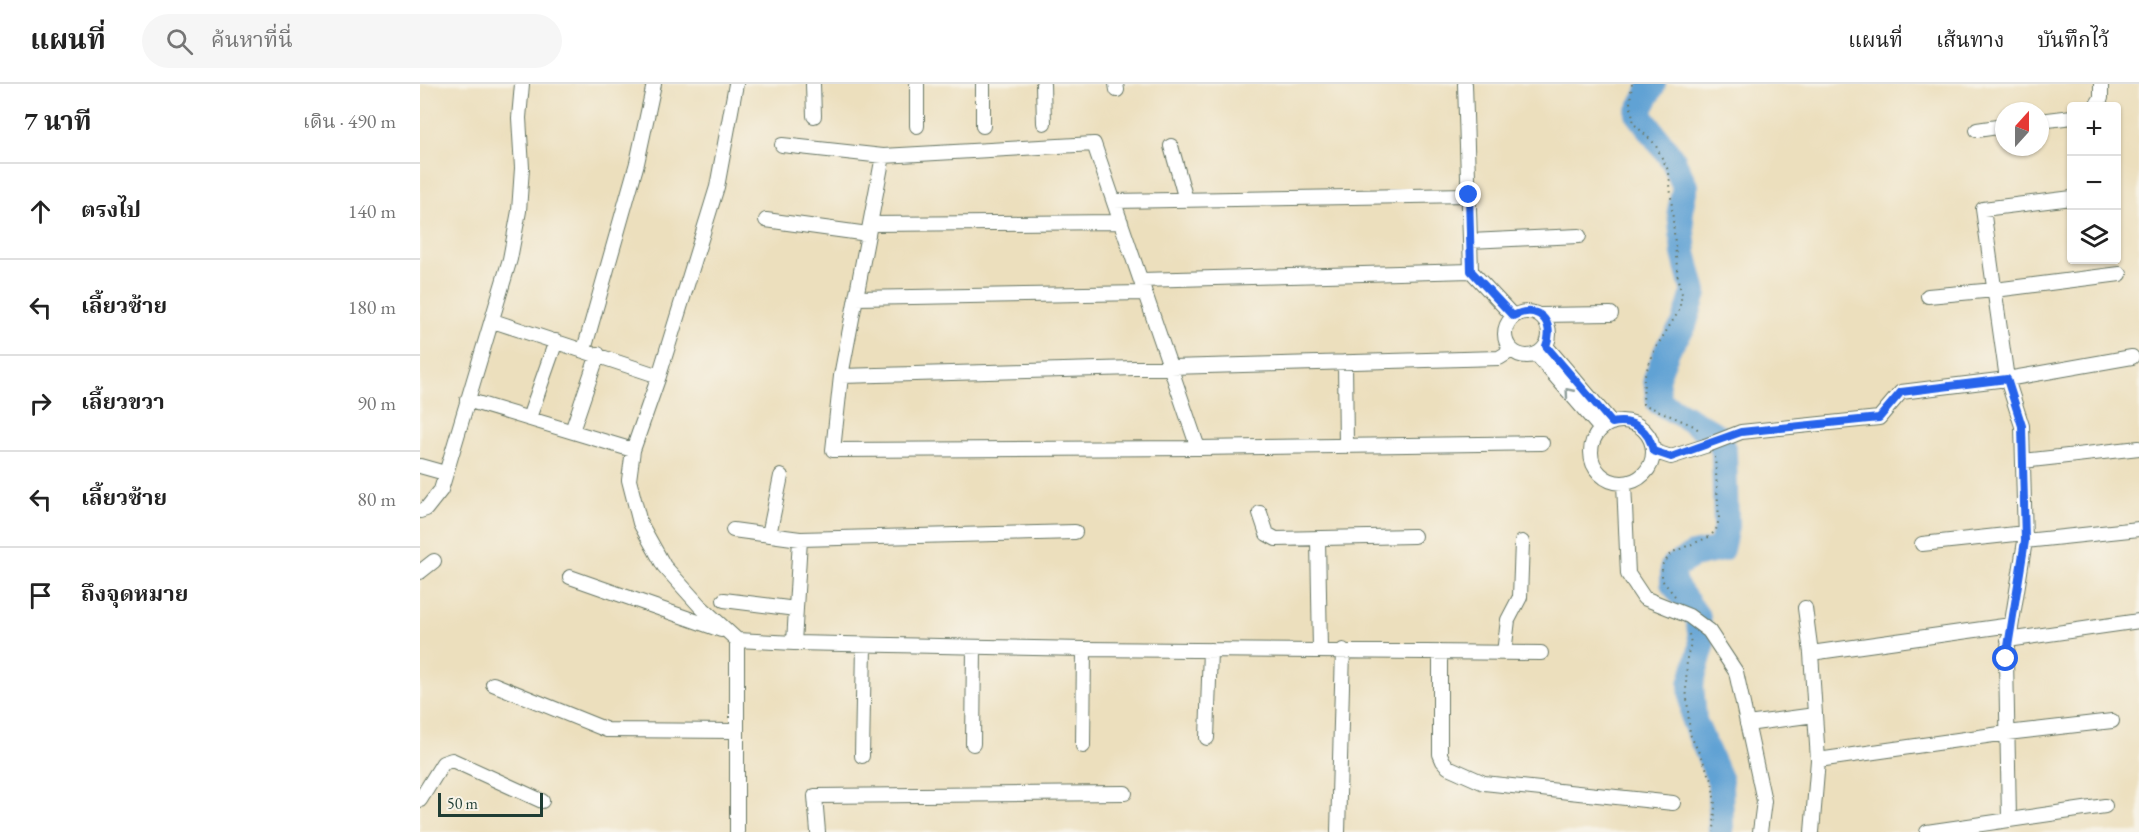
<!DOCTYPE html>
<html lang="th">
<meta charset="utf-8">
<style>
body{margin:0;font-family:"EB Garamond","Noto Serif Thai",serif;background:#f6f6f6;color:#222}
.controls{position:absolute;right:18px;top:18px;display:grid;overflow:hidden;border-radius:6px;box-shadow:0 2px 4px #0004}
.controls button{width:54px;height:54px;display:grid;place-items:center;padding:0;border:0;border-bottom:2px solid #e0e0e0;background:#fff;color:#222;font:30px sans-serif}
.compass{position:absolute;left:1575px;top:18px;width:54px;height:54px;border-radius:50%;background:#fff;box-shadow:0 2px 4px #0004;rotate:21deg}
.scale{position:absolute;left:18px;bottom:15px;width:105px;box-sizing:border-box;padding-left:6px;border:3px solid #1f3d34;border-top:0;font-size:16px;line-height:21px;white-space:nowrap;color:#1f3d34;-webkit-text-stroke:4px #f7f3e8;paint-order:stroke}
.stop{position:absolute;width:18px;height:18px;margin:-14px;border:4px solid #2563eb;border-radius:50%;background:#fff}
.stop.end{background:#2563eb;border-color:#fff;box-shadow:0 2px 6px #0008}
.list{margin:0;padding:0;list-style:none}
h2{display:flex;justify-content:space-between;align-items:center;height:78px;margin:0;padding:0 24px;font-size:26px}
h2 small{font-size:20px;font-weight:400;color:#767676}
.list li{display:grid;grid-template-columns:39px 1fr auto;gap:18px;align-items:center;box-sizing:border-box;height:96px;padding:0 24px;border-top:2px solid #e0e0e0}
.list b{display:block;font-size:22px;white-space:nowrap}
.list em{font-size:20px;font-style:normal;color:#767676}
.icon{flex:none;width:33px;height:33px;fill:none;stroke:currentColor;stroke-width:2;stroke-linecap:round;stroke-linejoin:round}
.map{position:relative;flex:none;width:1719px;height:748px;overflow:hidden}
header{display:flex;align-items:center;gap:36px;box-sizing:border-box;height:84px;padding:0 30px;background:#fff;border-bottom:2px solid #e0e0e0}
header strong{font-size:28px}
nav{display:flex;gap:33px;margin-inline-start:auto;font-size:21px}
.search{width:420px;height:54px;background:#f6f6f6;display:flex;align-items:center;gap:15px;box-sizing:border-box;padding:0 21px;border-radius:33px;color:#767676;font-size:22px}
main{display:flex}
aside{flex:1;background:#fff}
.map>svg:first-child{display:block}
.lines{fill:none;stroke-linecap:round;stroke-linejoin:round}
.river{stroke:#61a2d4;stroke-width:26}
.minor-casing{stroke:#677664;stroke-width:16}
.path{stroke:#677664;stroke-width:2;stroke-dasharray:1.5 4.5;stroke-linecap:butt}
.minor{stroke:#fff;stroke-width:14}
.minor-bridge-casing{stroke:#677664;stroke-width:16;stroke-linecap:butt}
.minor-bridge{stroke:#fff;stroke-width:14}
.oneway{stroke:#8f9e9a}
.route{stroke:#2563eb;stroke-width:8}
</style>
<header>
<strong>แผนที่</strong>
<div class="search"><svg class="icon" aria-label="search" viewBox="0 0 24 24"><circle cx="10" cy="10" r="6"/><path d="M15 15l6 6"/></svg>ค้นหาที่นี่</div>
<nav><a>แผนที่</a><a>เส้นทาง</a><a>บันทึกไว้</a></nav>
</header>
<main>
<aside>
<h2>7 นาที<small>เดิน · 490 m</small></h2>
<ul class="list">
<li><svg class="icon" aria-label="ahead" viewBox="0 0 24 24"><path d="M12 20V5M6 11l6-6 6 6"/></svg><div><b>ตรงไป</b></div><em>140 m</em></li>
<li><svg class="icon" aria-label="left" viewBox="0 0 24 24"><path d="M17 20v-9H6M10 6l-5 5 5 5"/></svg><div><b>เลี้ยวซ้าย</b></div><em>180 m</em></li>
<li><svg class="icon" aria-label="right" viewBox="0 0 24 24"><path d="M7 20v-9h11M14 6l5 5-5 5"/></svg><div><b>เลี้ยวขวา</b></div><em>90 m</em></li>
<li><svg class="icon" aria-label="left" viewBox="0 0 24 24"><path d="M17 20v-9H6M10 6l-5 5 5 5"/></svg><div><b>เลี้ยวซ้าย</b></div><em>80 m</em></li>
<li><svg class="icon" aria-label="arrive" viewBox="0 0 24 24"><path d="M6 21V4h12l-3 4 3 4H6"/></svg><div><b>ถึงจุดหมาย</b></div></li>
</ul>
</aside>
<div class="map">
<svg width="1719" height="748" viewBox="0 0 1719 748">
<rect width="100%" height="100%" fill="#f7f3e8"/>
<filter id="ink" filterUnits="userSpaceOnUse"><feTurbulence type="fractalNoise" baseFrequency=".0167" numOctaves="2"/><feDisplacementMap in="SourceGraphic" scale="12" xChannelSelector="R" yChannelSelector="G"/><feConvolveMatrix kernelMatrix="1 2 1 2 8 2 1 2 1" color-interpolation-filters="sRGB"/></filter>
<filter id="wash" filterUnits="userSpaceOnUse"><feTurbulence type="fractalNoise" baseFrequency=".008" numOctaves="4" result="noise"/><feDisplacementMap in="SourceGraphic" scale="24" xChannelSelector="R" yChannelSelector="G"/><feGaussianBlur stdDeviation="1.35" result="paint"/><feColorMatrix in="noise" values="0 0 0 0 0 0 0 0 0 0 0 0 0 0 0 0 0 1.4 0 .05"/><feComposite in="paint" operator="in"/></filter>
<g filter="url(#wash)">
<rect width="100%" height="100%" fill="#ecdfbd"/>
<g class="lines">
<path class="river" d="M 1233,0 L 1218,29 L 1253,76 L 1265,102 L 1260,127 L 1264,169 L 1274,209 L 1264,241 L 1248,264 L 1236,295 L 1239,318 L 1298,352 L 1304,368 L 1306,442 L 1301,465 L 1273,471 L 1253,483 L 1253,499 L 1278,534 L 1282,562 L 1271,600 L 1274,637 L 1300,697 L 1301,748"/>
</g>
</g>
<g filter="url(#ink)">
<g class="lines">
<g class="minor-casing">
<path id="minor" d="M 316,0 L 297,103 L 239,292 L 213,366 L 209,396 L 220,439 L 244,482 L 280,522 L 317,556 L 374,559 L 664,565 L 1121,569
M 393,0 L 394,32
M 563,0 L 563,42
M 623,0 L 624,39
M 696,0 L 697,6
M 1045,0 L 1051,187 L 1093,232
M 1676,22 L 1681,14 L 1681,0
M 1620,37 L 1652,33
M 497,42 L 497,0
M 1557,46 L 1584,42
M 362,61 L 463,72 L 674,60 L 778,364
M 751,62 L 766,116
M 463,72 L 421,292 L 413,366 L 778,364 L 1122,359
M 694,117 L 1049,111
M 346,136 L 448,150
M 450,140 L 701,138
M 1050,157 L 1159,152
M 721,196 L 1051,187
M 1508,212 L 1575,206 L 1700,190
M 436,214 L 725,209
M1085 250a22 22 0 1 1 44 0a22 22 0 1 1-44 0Z
M 1120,231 L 1191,230
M 73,237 L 239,292
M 1126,262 L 1192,339
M 164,266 L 217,79 L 234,0
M 1116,270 L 1181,345
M 925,278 L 926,362
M 421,292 L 1079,274 L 1092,266
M 47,316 L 213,366
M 109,334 L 136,257
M1171 368a31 31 0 1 1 62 0a31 31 0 1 1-62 0Z
M 152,347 L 178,270
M 1311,352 L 1321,348 L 1459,334 L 1481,308 L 1587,295 L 1712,273
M 1233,367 L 1251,373 L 1285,362
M 1603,377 L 1719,364
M 0,382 L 25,389
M 1204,399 L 1208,490 L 1224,514 L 1269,532 L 1289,547 L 1316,588 L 1344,717 L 1340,748
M 0,427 L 6,425 L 21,406 L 90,175 L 99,127 L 102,84 L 99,34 L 102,0
M 840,429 L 847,450 L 856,455 L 994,452
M 313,446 L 380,455 L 655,448
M 349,451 L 361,392
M 898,455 L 900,566
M 1605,457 L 1719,445
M 1502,460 L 1605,449
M 0,488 L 14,477
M 150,493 L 301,546
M 304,516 L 376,525
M 1385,524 L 1391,569
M 1588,556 L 1719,537
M 374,559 L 380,455
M 1020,568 L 1020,670 L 1023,677 L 1028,683 L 1064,699 L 1253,719
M 1084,569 L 1088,536 L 1100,513 L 1102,458
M 73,600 L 187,646 L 317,647
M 1327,640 L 1395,631
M 787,654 L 790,566
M 553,660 L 554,563
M 663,662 L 664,565
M 442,672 L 444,561
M 1398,676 L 1587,649 L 1692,637
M 0,716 L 23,679 L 32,676 L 122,717
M 1589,735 L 1586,575 L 1605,457 L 1602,342 L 1587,295 L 1563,125 L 1652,114
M 317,748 L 317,556
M 398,748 L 395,712 L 705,709
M 918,748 L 923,566
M 1392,748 L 1398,676 L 1391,569 L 1591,541
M 1507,748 L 1685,722"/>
</g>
<path class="path" d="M 1212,0 L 1210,18 L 1214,40 L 1235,60 L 1249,88 L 1258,196 L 1262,210 L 1259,227 L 1235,265 L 1224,293 L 1223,320 L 1274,342 L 1281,348
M 1255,512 L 1242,496 L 1242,481 L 1253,468 L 1289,453 L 1296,446 L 1299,435 L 1295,373
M 1269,550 L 1271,559 L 1267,573 L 1266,603 L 1270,650 L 1292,696 L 1295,721 L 1294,748"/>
<use href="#minor" class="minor"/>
<g class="minor-bridge-casing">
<path id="minor-bridge" d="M 1285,362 L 1311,352"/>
</g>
<use href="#minor-bridge" class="minor-bridge"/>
</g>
<defs><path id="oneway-chevron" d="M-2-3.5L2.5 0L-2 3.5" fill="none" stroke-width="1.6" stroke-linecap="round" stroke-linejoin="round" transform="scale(1.5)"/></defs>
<use class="oneway" href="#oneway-chevron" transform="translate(1149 308) rotate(-131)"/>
</g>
<g class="lines" filter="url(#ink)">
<path class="route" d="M 1049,111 L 1051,187 L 1093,232 C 1117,219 1136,237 1126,262 L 1192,339 C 1213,335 1229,345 1233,367 L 1251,373 L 1321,348 L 1459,334 L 1481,308 L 1587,295 L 1602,342 L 1605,457 L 1586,575"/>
</g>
</svg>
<div class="controls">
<button>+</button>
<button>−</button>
<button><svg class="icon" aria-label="layers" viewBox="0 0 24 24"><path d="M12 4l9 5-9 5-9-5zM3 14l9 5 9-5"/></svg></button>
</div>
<svg class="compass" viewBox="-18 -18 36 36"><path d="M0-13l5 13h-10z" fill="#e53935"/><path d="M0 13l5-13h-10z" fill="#767676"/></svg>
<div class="scale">50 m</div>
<div class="stop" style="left:1586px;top:575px"></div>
<div class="stop end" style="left:1049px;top:111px"></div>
</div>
</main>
